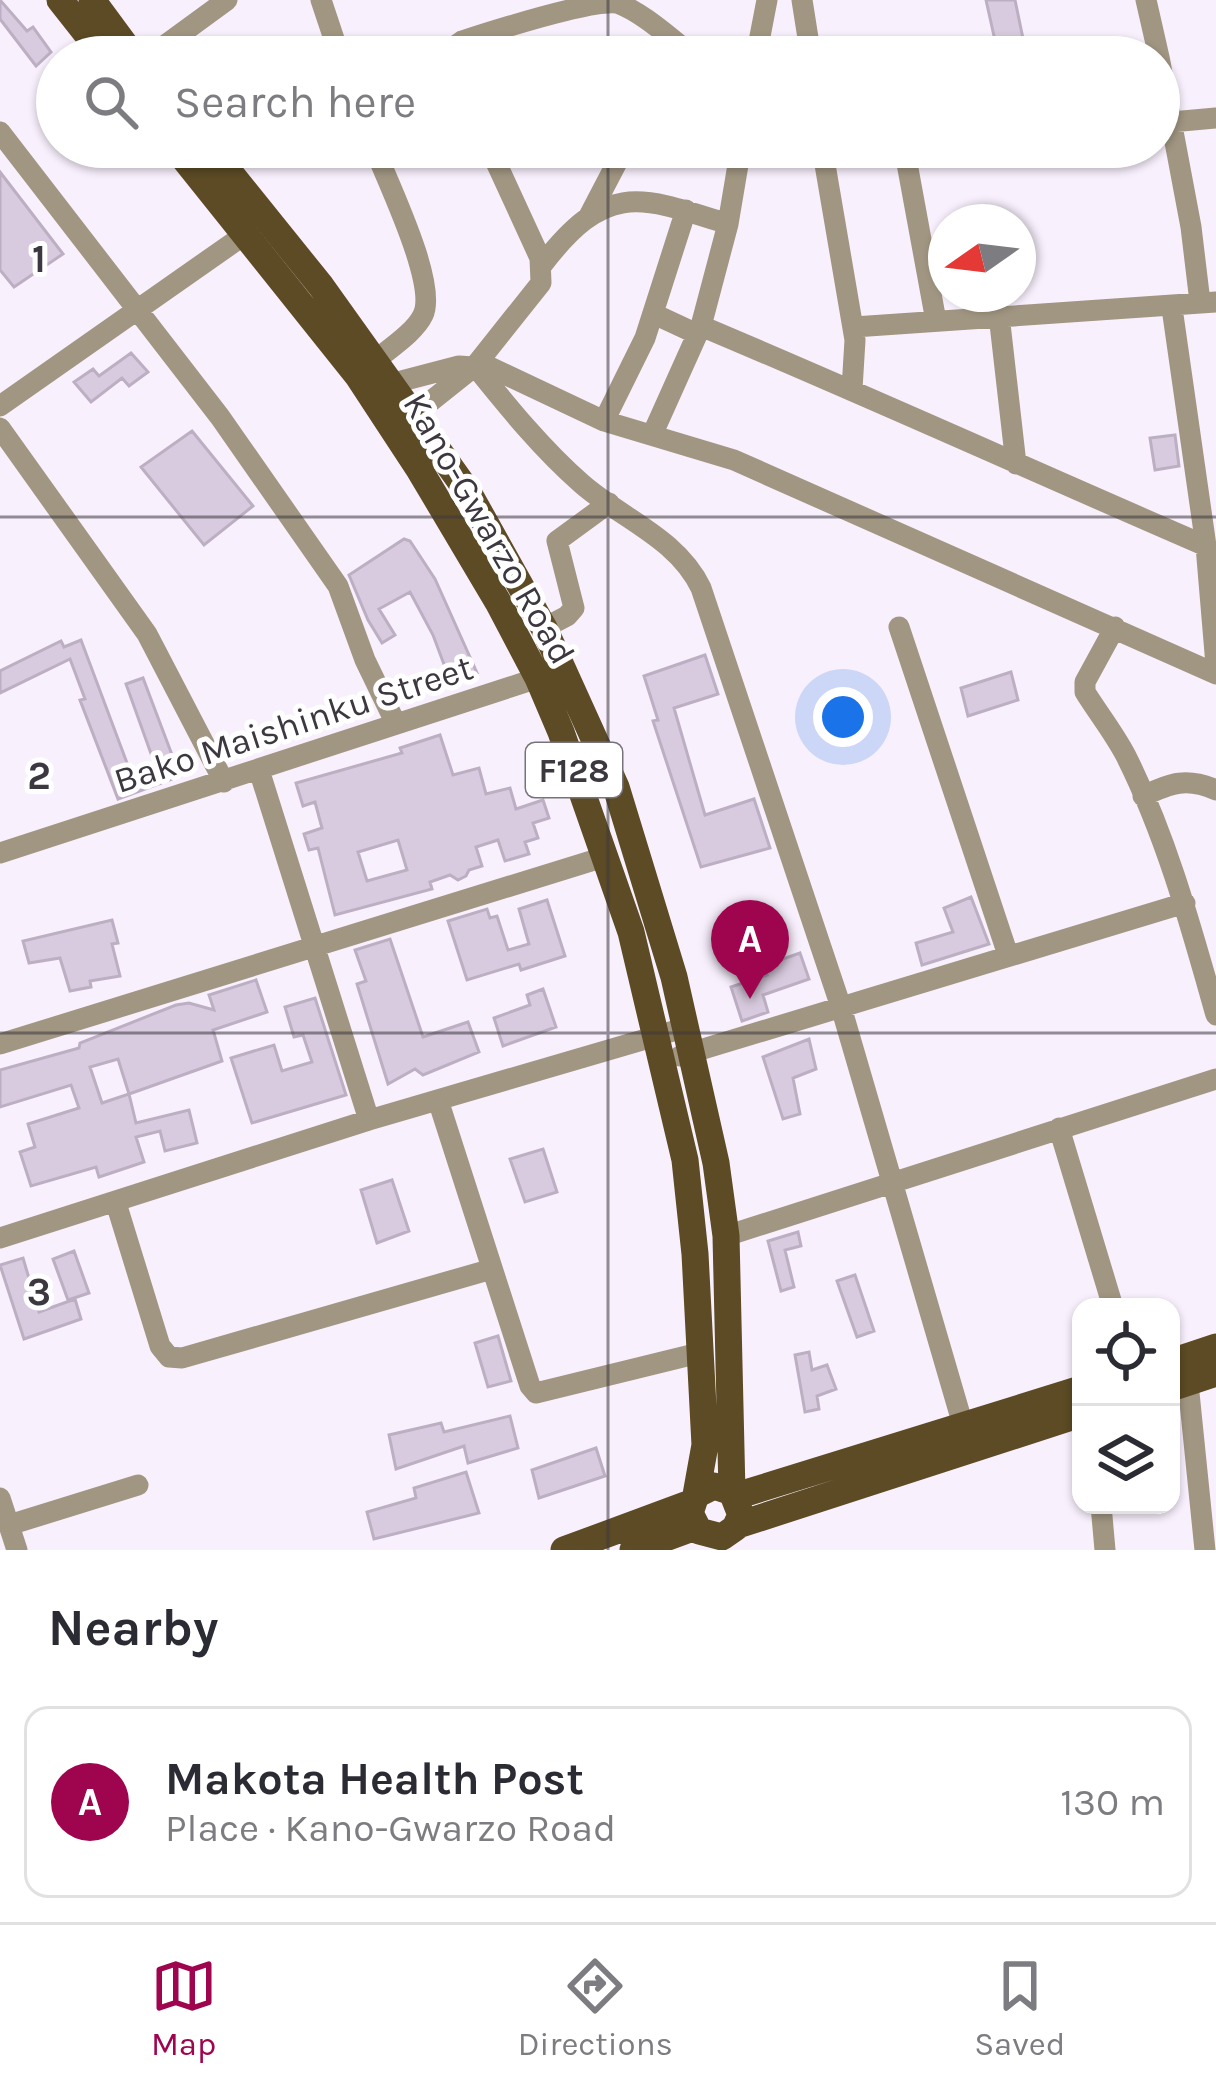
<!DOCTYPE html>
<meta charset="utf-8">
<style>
body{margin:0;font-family:Karla,sans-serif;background:#f2f2f3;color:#2b2b33}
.controls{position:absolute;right:36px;bottom:36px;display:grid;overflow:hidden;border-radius:24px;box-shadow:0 3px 9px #0004}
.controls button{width:108px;height:108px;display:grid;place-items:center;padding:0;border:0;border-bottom:3px solid #e1e1e2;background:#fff;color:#2b2b33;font:60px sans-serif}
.compass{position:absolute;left:928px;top:204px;width:108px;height:108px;border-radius:50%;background:#fff;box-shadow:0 3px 9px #0004;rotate:256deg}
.you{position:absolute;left:843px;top:717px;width:42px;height:42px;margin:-30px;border:9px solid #fff;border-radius:50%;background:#1a73e8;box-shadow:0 0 0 18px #1a73e833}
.badge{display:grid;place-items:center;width:78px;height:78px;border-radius:50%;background:#9e054e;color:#fff;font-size:39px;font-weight:700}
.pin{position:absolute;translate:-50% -99px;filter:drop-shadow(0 3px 6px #0008)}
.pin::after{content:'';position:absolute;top:63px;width:42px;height:36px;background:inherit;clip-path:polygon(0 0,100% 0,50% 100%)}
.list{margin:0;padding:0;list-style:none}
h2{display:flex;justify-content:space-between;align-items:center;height:156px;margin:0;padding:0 48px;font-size:51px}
h2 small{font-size:39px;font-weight:400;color:#7c7c81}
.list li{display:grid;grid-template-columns:78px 1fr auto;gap:36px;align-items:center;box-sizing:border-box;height:192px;margin:0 24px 24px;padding:0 24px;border:3px solid #e1e1e2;border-radius:24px}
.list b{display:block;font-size:45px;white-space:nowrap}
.list p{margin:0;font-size:39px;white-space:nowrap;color:#7c7c81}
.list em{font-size:39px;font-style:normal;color:#7c7c81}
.icon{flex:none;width:66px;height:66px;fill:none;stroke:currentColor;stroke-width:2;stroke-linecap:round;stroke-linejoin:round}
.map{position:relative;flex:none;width:1216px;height:1550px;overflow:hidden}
.search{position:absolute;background:#fff;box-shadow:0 3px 9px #0004;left:36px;right:36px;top:36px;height:132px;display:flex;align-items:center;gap:30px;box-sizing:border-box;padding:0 42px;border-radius:66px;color:#7c7c81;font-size:45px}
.sheet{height:372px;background:#fff}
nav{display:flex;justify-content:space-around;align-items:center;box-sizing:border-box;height:168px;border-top:3px solid #e1e1e2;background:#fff;font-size:33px;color:#7c7c81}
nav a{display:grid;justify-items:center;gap:6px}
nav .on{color:#9e054e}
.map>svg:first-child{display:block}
.building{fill:#d9cbdf;stroke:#bdafc3;stroke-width:3;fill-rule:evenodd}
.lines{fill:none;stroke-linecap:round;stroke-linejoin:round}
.minor{stroke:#a19682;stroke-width:21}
.major{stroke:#5c4b24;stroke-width:27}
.grid{fill:none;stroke:#3d3840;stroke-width:3;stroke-opacity:0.55}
.labels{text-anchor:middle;stroke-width:10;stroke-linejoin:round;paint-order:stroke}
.shield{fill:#fff;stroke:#777479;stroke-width:3}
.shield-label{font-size:33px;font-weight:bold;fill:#3d3840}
.street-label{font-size:36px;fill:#3d3840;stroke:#fff}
.grid-label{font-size:39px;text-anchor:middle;font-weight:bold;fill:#3d3840;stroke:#fff;stroke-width:10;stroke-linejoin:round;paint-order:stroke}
</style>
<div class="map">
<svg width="1216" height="1550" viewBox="0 0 1216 1550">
<rect width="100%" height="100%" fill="#f9f0fd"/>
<path class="building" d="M 0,0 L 27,31 L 33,27 L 51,52 L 36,66 L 0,19 Z
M 986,0 L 1015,0 L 1025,48 L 998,54 Z
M 0,172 L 63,254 L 14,287 L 0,270 Z
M 131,353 L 148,372 L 129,386 L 122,378 L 91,402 L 74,382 L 93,369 L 99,376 Z
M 192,431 L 253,506 L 204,545 L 141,467 Z
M 1175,435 L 1179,466 L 1155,470 L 1150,438 Z
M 404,539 L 410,541 L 435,579 L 477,673 L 451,683 L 433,635 L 410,592 L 379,609 L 395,635 L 382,643 L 368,620 L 349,575 Z
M 81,640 L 130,771 L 154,762 L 126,684 L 143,678 L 180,776 L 118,799 L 80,700 L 85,699 L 70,659 L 0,693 L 0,671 L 61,641 L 64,647 Z
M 705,655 L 718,694 L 674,708 L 705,815 L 754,799 L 770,848 L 701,867 L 653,721 L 658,720 L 644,676 Z
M 1011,672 L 1018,700 L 968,716 L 961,688 Z
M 440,735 L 453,775 L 479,768 L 486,794 L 510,788 L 516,809 L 543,800 L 549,818 L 533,823 L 538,838 L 525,842 L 529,854 L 505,861 L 498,840 L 476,847 L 482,866 L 469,870 L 466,876 L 458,880 L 450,875 L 430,882 L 432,889 L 335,915 L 318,848 L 309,850 L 304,834 L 322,828 L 315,802 L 303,806 L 296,783 L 402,753 L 400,748 ZM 398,840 L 407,870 L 367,881 L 358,852 Z
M 971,897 L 989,944 L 922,965 L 916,943 L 953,932 L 944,908 Z
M 547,900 L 565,956 L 521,970 L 519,964 L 467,980 L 448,921 L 487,909 L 490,918 L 497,916 L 508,950 L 529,944 L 519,909 Z
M 112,920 L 118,943 L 112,944 L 120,976 L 90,981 L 91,987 L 70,991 L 60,958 L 29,963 L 23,941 Z
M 390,939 L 423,1037 L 468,1022 L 479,1052 L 423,1075 L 415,1069 L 388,1084 L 357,984 L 366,981 L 355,950 Z
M 800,953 L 809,979 L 763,995 L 768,1012 L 742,1021 L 731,987 L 767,975 L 763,966 Z
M 256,980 L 267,1012 L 213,1030 L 222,1061 L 129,1094 L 136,1123 L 189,1110 L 197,1143 L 165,1151 L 160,1131 L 136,1137 L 144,1162 L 99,1177 L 96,1167 L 31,1186 L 20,1152 L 35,1147 L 28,1124 L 79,1108 L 71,1085 L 0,1107 L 0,1070 L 79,1048 L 80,1043 L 176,1005 L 189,1003 L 214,1010 L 209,995 ZM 118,1059 L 129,1094 L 102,1103 L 90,1067 Z
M 543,989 L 556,1027 L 503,1046 L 494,1018 L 530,1005 L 527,995 Z
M 315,998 L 346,1095 L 252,1123 L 231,1058 L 274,1045 L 282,1071 L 312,1062 L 303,1035 L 294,1037 L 285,1007 Z
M 809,1039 L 816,1069 L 793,1078 L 800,1114 L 783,1119 L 763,1057 Z
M 543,1149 L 557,1192 L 525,1202 L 510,1159 Z
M 392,1180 L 409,1231 L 377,1243 L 361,1190 Z
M 798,1232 L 801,1246 L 785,1250 L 794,1287 L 781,1291 L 768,1241 Z
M 74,1251 L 89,1293 L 68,1300 L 53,1259 Z
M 23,1258 L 39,1312 L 75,1299 L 81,1319 L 24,1339 L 0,1265 Z
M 855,1275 L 874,1331 L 857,1337 L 837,1281 Z
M 498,1336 L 511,1381 L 488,1387 L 475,1343 Z
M 809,1352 L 812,1370 L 827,1365 L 836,1389 L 817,1396 L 819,1409 L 805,1412 L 795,1355 Z
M 510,1416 L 518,1448 L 468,1463 L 464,1446 L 396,1469 L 389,1435 L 441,1423 L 444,1432 Z
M 596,1448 L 605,1476 L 539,1498 L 532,1470 Z
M 466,1472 L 479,1513 L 374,1539 L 367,1512 L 416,1498 L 414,1488 Z"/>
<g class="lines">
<path class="minor" d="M 321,0 L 340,57
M 802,0 L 811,57
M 1146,0 L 1159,57
M 149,57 L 227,0
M 451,57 L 452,48 L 462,41 C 493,31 589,0 617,3 C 644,13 672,40 695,57
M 756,57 L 767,0
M 1159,57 L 1191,227 L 1200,302
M 1160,123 L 1216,118
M 0,132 L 220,417 L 338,586 L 365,660 L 396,724
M 374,147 C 387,181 438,284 423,315 C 415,332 390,348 376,360
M 822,147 L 855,340 L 852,389
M 904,147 L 936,321
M 822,153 L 865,147
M 589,216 L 625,147
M 542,265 C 606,182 638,195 728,224
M 1172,308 L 1206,546 L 1216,665
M 654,314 L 697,334
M 999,315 L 1016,464
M 701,326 C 870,397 1037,473 1206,546
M 854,327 L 1216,302
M 479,362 L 604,421 L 734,460 L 1216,674
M 475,366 C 508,407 542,449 582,484 C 622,519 677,538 701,588 L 841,1007 L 963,1425
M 394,383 L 459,366 L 473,367
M 0,406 L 244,235
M 416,413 L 475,366 L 541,283 L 540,258 L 489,147
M 604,421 L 645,338 L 686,210
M 0,428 L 147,634 L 224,782
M 653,433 L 701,326 L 728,224 L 741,147
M 899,627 L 1008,955
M 1115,627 L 1085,682 L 1085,692 C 1098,713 1114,733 1126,756 C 1167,838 1191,927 1216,1015
M 544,628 L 567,616 L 574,608 L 557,541 L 609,503
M 259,770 L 369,1120
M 1143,796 C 1171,783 1187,777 1216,790
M 0,853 L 538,678
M 0,1044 L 604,857
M 680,1056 L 1185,903
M 438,1100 L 530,1386 L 536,1393 L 699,1353
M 1059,1128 L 1113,1307
M 116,1203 L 160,1346 L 169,1357 L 182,1358 L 492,1269
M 726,1236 L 1216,1079
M 0,1238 L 369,1120 L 687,1027
M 1188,1383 L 1205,1550
M 0,1498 L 17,1550
M 1101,1505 L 1105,1550
M 9,1525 L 138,1485"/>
<path class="major" d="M 60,0 L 105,57
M 92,0 L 134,57
M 175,147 L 358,376 L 419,469 L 498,602 L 538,678 L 561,732 L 631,932 L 685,1160 L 695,1254 L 705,1445 L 696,1495
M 209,147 L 321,286 L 468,492 L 544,628 L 616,787 L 674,977 L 716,1163 L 726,1236 L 732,1492 L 741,1515 L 735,1528 L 722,1537 L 699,1531 L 690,1513 L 696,1495 L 714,1486 L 732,1492
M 1171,1362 L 1216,1347
M 1171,1388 L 1216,1373
M 736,1496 L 1081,1389
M 738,1525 L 1081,1414
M 564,1550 L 691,1503
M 633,1550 L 695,1527"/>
</g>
<path class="grid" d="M 608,0 L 608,57M 608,147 L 608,1550M 0,517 L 1216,517M 0,1033 L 1216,1033"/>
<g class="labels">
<rect class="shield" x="526" y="743" width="96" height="54" rx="9"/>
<g class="shield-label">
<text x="574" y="782">F128</text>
</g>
<g class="street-label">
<text transform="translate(490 528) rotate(60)" y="13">Kano-Gwarzo Road</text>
<text transform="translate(293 723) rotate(-18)" y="13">Bako Maishinku Street</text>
</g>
</g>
<g class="grid-label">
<text x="39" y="272">1</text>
<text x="39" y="789">2</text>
<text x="39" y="1305">3</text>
</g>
</svg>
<div class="controls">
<button><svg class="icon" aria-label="locate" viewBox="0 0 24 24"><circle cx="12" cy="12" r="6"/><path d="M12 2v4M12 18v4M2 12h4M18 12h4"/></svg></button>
<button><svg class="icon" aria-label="layers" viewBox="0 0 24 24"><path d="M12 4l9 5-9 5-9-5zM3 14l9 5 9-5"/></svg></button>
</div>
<svg class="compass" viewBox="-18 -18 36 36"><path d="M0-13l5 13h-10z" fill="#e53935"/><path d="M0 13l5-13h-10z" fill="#7c7c81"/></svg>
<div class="you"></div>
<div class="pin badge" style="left:750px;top:999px">A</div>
<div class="search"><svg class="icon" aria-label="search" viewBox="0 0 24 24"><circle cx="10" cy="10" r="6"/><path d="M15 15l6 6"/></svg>Search here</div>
</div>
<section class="sheet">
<h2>Nearby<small></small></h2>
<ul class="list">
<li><span class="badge">A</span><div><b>Makota Health Post</b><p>Place · Kano-Gwarzo Road</p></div><em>130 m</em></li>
</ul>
</section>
<nav>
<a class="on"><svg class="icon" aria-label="map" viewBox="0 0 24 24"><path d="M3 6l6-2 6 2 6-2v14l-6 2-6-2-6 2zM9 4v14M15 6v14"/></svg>Map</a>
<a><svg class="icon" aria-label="directions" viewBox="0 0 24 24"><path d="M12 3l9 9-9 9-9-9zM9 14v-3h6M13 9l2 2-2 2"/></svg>Directions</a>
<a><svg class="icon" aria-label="saved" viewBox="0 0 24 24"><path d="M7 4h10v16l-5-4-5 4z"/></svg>Saved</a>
</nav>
